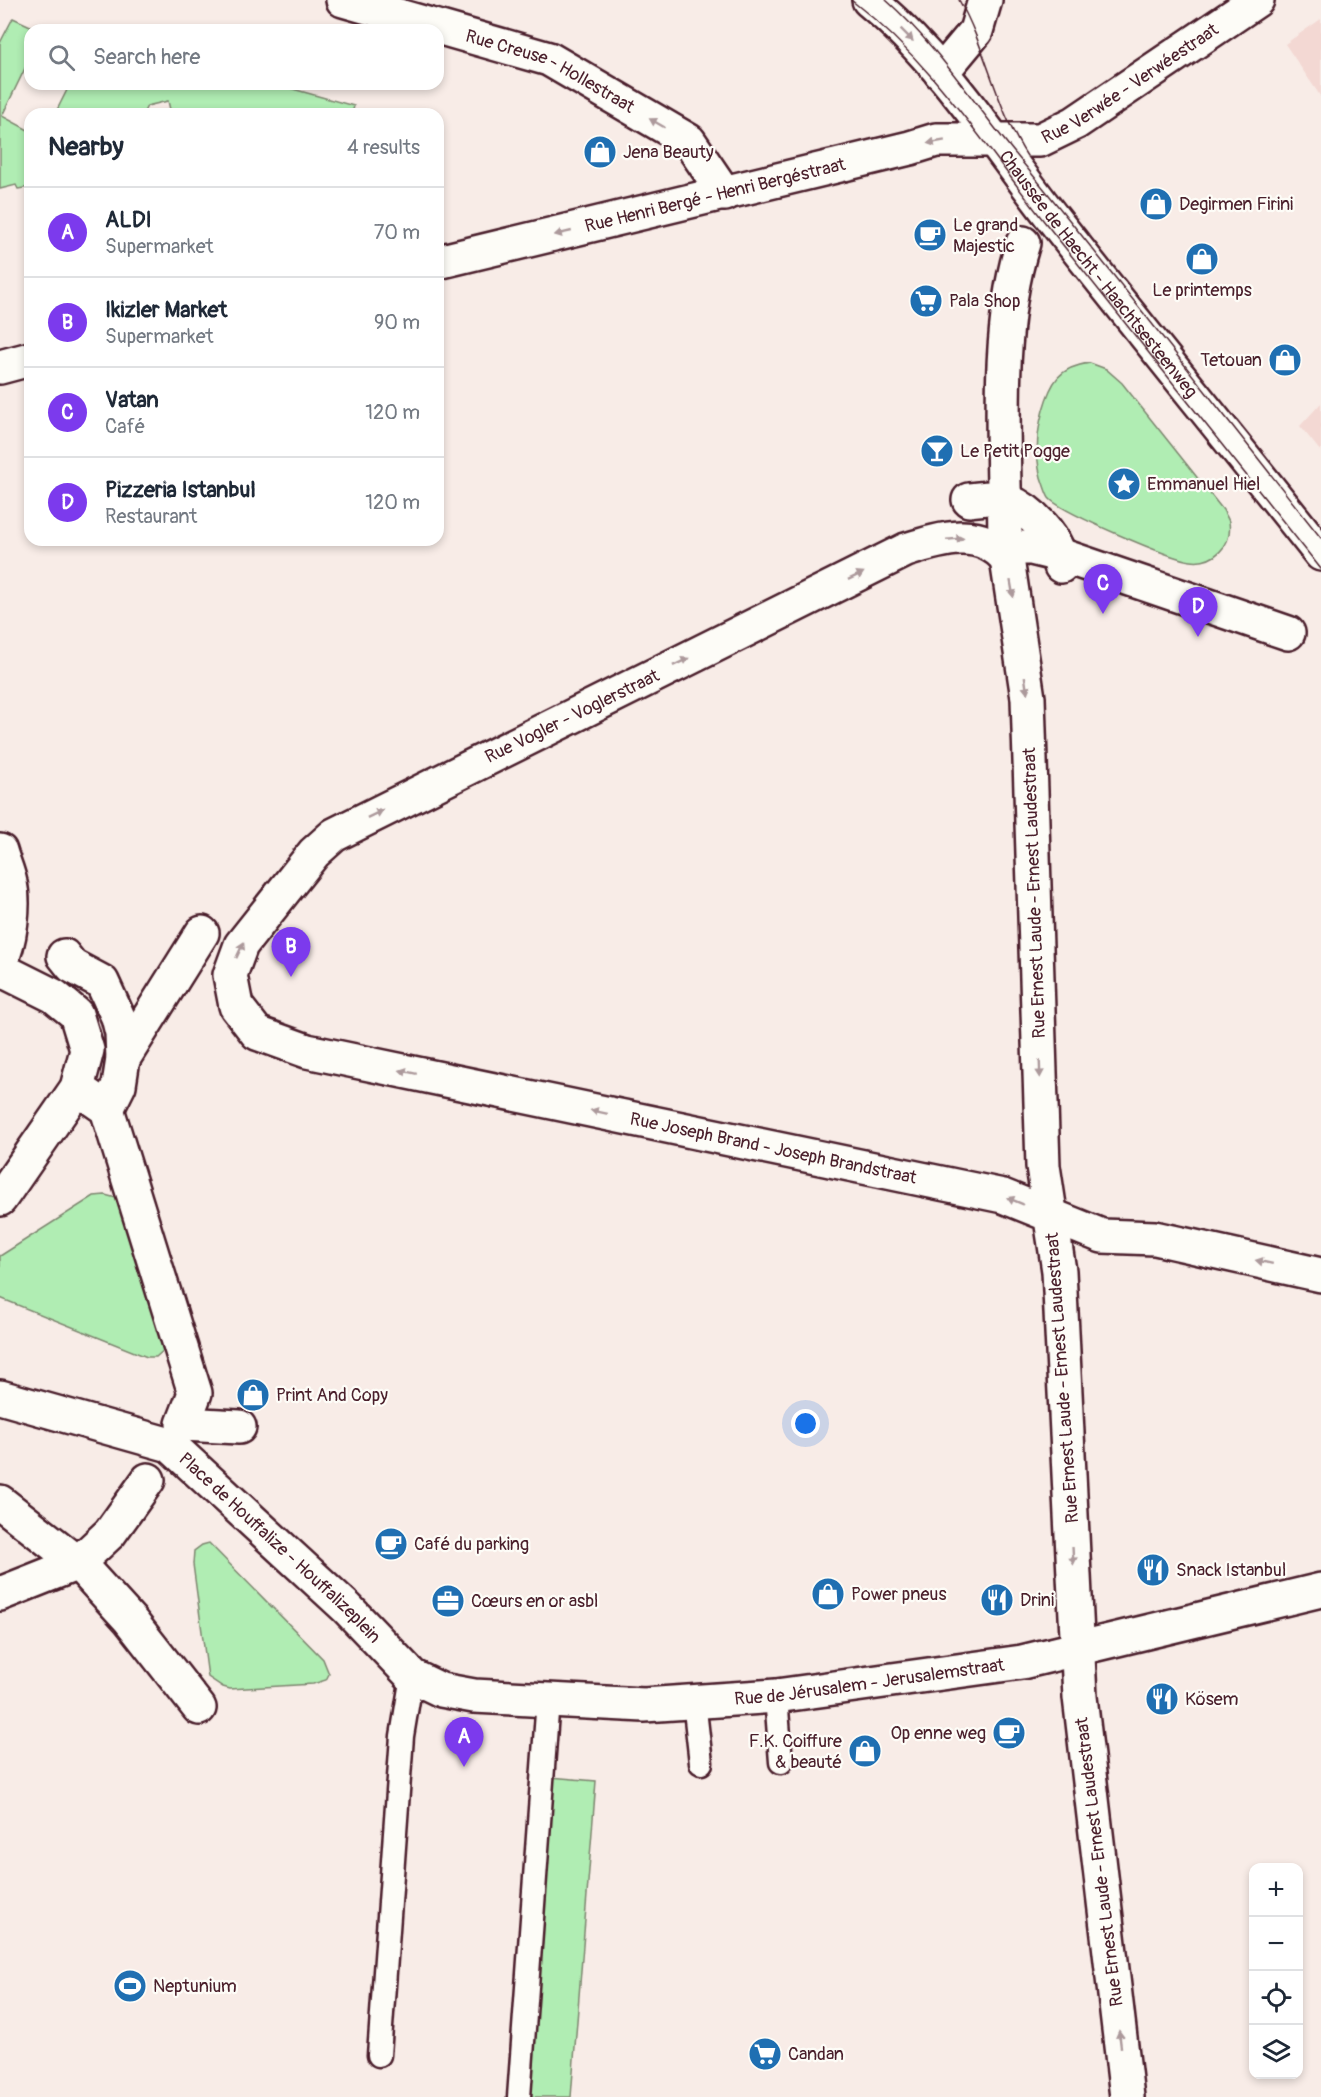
<!DOCTYPE html>
<meta charset="utf-8">
<style>
body{margin:0;font-family:Pangolin,sans-serif;background:#f2f2f3;color:#1f2937}
.controls{position:absolute;right:18px;bottom:18px;display:grid;overflow:hidden;border-radius:12px;box-shadow:0 3px 9px #0003}
.controls button{width:54px;height:54px;display:grid;place-items:center;padding:0;border:0;border-bottom:2px solid #e0e1e3;background:#fff;color:#1f2937;font:30px sans-serif}
.you{position:absolute;left:806px;top:1424px;width:21px;height:21px;margin:-15px;border:4px solid #fff;border-radius:50%;background:#1a73e8;box-shadow:0 0 0 9px #1a73e833}
.badge{display:grid;place-items:center;width:39px;height:39px;border-radius:50%;background:#7c3aed;color:#fff;font-size:20px;font-weight:700}
.pin{position:absolute;translate:-50% -50px;filter:drop-shadow(0 2px 3px #0008)}
.pin::after{content:'';position:absolute;top:32px;width:21px;height:18px;background:inherit;clip-path:polygon(0 0,100% 0,50% 100%)}
.list{margin:0;padding:0;list-style:none}
h2{display:flex;justify-content:space-between;align-items:center;height:78px;margin:0;padding:0 24px;font-size:26px}
h2 small{font-size:20px;font-weight:400;color:#747a83}
.list li{display:grid;grid-template-columns:39px 1fr auto;gap:18px;align-items:center;box-sizing:border-box;height:90px;padding:0 24px;border-top:2px solid #e0e1e3}
.list b{display:block;font-size:22px;white-space:nowrap}
.list p{margin:0;font-size:20px;white-space:nowrap;color:#747a83}
.list em{font-size:20px;font-style:normal;color:#747a83}
.icon{flex:none;width:33px;height:33px;fill:none;stroke:currentColor;stroke-width:2;stroke-linecap:round;stroke-linejoin:round}
.map{position:relative;flex:none;width:1321px;height:2097px;overflow:hidden}
.search{position:absolute;background:#fff;box-shadow:0 3px 9px #0003;left:24px;top:24px;width:420px;height:66px;display:flex;align-items:center;gap:15px;box-sizing:border-box;padding:0 21px;border-radius:18px;color:#747a83;font-size:22px}
.panel{position:absolute;background:#fff;box-shadow:0 3px 9px #0003;left:24px;top:108px;width:420px;height:438px;border-radius:18px}
.map>svg:first-child{display:block}
.built{fill:#f3d8d3}
.green{fill:#b0edb3;stroke:#7d866f;stroke-width:1.5}
.lines{fill:none;stroke-linecap:round;stroke-linejoin:round}
.lane-casing{stroke:#4a1f2b;stroke-width:27}
.street-casing{stroke:#4a1f2b;stroke-width:38}
.secondary-casing{stroke:#4a1f2b;stroke-width:38}
.lane{stroke:#fdfcf7;stroke-width:22}
.street{stroke:#fdfcf7;stroke-width:33}
.secondary{stroke:#fdfcf7;stroke-width:33}
.tram{stroke:#4a1f2b;stroke-width:1.5}
.oneway{fill:#ac999b}
.labels{text-anchor:middle;stroke-width:4.5;stroke-linejoin:round;paint-order:stroke}
.street-label{font-size:18px;fill:#4a1f2b;stroke:#fdfcf7}
.poi-label{font-size:18px;fill:#4a1f2b;stroke:#fdfcf7;text-anchor:start}
</style>
<div class="map">
<svg width="1321" height="2097" viewBox="0 0 1321 2097">
<rect width="100%" height="100%" fill="#f8ece7"/>
<filter id="ink" filterUnits="userSpaceOnUse"><feTurbulence type="fractalNoise" baseFrequency=".0167" numOctaves="2"/><feDisplacementMap in="SourceGraphic" scale="12" xChannelSelector="R" yChannelSelector="G"/><feConvolveMatrix kernelMatrix="1 2 1 2 8 2 1 2 1" color-interpolation-filters="sRGB"/></filter>
<g filter="url(#ink)">
<path class="built" d="M 1321,19 L 1321,97 L 1285,44 Z
M 1321,403 L 1321,452 L 1300,426 Z"/>
<path class="green" d="M 13,18 L 39,30 L 30,30 L 30,58 L 2,116 L 30,131 L 30,187 L 18,189 L 16,185 L 0,189 L 0,43 Z
M 70,84 L 275,84 L 354,106 L 352,114 L 171,114 L 168,101 L 147,106 L 143,114 L 55,114 Z
M 1090,363 L 1106,369 L 1122,383 L 1223,510 C 1225,514 1228,518 1229,522 C 1233,546 1213,564 1191,561 C 1171,559 1061,512 1049,498 C 1047,495 1045,489 1044,486 C 1034,461 1036,436 1043,410 C 1051,382 1059,367 1090,363 Z
M 105,1195 L 116,1198 L 126,1205 L 166,1348 L 156,1357 L 147,1357 L 0,1298 L 0,1256 L 94,1196 Z
M 209,1543 L 323,1659 L 329,1674 L 326,1680 L 313,1684 L 230,1689 L 223,1687 L 208,1677 L 193,1564 L 194,1551 L 202,1545 Z
M 550,1777 L 596,1781 L 571,2097 L 527,2097 Z"/>
<g class="lines">
<g class="lane-casing">
<path id="lane" d="M 776,1696 L 781,1762
M 694,1701 L 701,1763
M 379,2055 L 402,1736 L 412,1676
M 519,2097 L 548,1699"/>
</g>
<g class="street-casing">
<g id="street">
<path id="s1" d="M 343,0 L 549,59 L 689,141 L 725,194"/>
<path d="M 941,73 L 976,31 L 985,0"/>
<path id="s2" d="M 438,262 L 910,148 L 936,140 L 1040,140 L 1075,123 L 1257,0"/>
<path d="M 0,367 L 30,359"/>
<path d="M 969,500 C 981,499 995,496 1006,500 C 1032,511 1059,538 1061,566"/>
<path d="M 1005,548 L 1031,548 L 1060,555 L 1288,633"/>
<path d="M 1002,552 L 1005,548 C 1005,453 994,334 1023,243"/>
<path d="M 0,851 C 3,862 8,872 10,883 C 15,905 10,943 0,963"/>
<path d="M 64,956 L 72,966 L 102,982 L 118,1017 L 122,1033 L 123,1059 L 119,1085 L 107,1109"/>
<path d="M 0,969 L 54,996 L 76,1014 L 87,1050 L 77,1088 L 0,1199"/>
<path d="M 123,1059 L 202,933"/>
<path d="M 77,1088 L 107,1109 L 195,1393 L 183,1424 L 239,1427"/>
<path id="s3" d="M 0,1397 L 170,1445 L 347,1608 L 412,1676 L 441,1690 L 474,1696 L 644,1705 L 776,1696 L 1022,1662 L 1321,1590"/>
<path d="M 0,1502 L 78,1563 L 130,1620 L 199,1708"/>
<path d="M 0,1594 L 78,1563 L 110,1533 L 148,1480"/>
<path id="s4" d="M 1127,2097 L 1080,1697 L 1059,1271 L 1043,1166 L 1028,698 L 1007,559 C 981,526 941,539 906,550 L 334,835 L 314,853 L 241,945 L 230,975 L 236,1006 L 257,1033 L 307,1051 L 1003,1196 L 1102,1236 L 1155,1238 L 1321,1275"/>
</g>
</g>
<g class="secondary-casing">
<g id="secondary">
<path id="s5" d="M 869,0 C 944,62 996,146 1055,221 C 1143,333 1233,443 1321,554"/>
</g>
</g>
<use href="#lane" class="lane"/>
<use href="#street" class="street"/>
<use href="#secondary" class="secondary"/>
<path class="tram" d="M 851,0 C 933,63 984,145 1047,225 C 1138,340 1230,454 1321,569
M 886,0 C 938,46 974,104 1018,157 C 1121,282 1220,411 1321,538
M 959,0 C 987,50 996,108 1027,156"/>
</g>
<defs><path id="oneway-solid" d="M-6-.8H1V-3.2L6.5 0L1 3.2V.8H-6Z" transform="scale(1.5)"/></defs>
<g class="oneway">
<use href="#oneway-solid" transform="translate(907 35) rotate(45)"/>
<use href="#oneway-solid" transform="translate(657 123) rotate(-150)"/>
<use href="#oneway-solid" transform="translate(936 142) rotate(170)"/>
<use href="#oneway-solid" transform="translate(563 233) rotate(167)"/>
<use href="#oneway-solid" transform="translate(955 539) rotate(-5)"/>
<use href="#oneway-solid" transform="translate(856 576) rotate(-26)"/>
<use href="#oneway-solid" transform="translate(1012 589) rotate(80)"/>
<use href="#oneway-solid" transform="translate(681 662) rotate(-26)"/>
<use href="#oneway-solid" transform="translate(1026 685) rotate(82)"/>
<use href="#oneway-solid" transform="translate(375 814) rotate(-26)"/>
<use href="#oneway-solid" transform="translate(240 950) rotate(-65)"/>
<use href="#oneway-solid" transform="translate(1040 1069) rotate(88)"/>
<use href="#oneway-solid" transform="translate(408 1072) rotate(-168)"/>
<use href="#oneway-solid" transform="translate(599 1112) rotate(-168)"/>
<use href="#oneway-solid" transform="translate(1015 1201) rotate(-158)"/>
<use href="#oneway-solid" transform="translate(1264 1262) rotate(-168)"/>
<use href="#oneway-solid" transform="translate(1073 1556) rotate(87)"/>
<use href="#oneway-solid" transform="translate(1120 2039) rotate(-97)"/>
</g>
</g>
<defs>
<g id="shop-disc" transform="scale(1.725)"><circle r="9.5" fill="#1f6fb2" stroke="#fdfcf7"/><path d="M-5-2.5h2.3a2.7 3.5 0 0 1 5.4 0H5L5.5 6h-11ZM-1.5-2.5h3a1.5 2.3 0 0 0-3 0Z" fill="#fff"/></g>
<g id="cafe-disc" transform="scale(1.725)"><circle r="9.5" fill="#1f6fb2" stroke="#fdfcf7"/><path d="M-5.5-4.5H6V0H3Q3 3.5 0 3.5H-2.5Q-5.5 3.5-5.5 0ZM3-3.2v2h1.7v-2ZM-6 4.5H4V6H-6Z" fill="#fff"/></g>
<g id="supermarket-disc" transform="scale(1.725)"><circle r="9.5" fill="#1f6fb2" stroke="#fdfcf7"/><path d="M-6-5.5h2.5l.6 2H6L4.5 2H-2.5L-4.4-4H-6ZM-1.5 3.2a1.3 1.3 0 1 0 .1 0ZM3 3.2a1.3 1.3 0 1 0 .1 0Z" fill="#fff"/></g>
<g id="bar-disc" transform="scale(1.725)"><circle r="9.5" fill="#1f6fb2" stroke="#fdfcf7"/><path d="M-6-5H6L.8 .8V4.5H3.5V6h-7V4.5H-.8V.8Z" fill="#fff"/></g>
<g id="sight-disc" transform="scale(1.725)"><circle r="9.5" fill="#1f6fb2" stroke="#fdfcf7"/><path d="M0-6L1.8-2.2L6-1.7L2.9 1.2L3.7 5.4L0 3.3L-3.7 5.4L-2.9 1.2L-6-1.7L-1.8-2.2Z" fill="#fff"/></g>
<g id="restaurant-disc" transform="scale(1.725)"><circle r="9.5" fill="#1f6fb2" stroke="#fdfcf7"/><path d="M-5-6h1v4h1v-4h1v4h1v-4h1v5L-1.5 .5V6h-2V.5L-5-1ZM5-6V6H3V1.5H1.5Q1.5-4 5-6Z" fill="#fff"/></g>
<g id="office-disc" transform="scale(1.725)"><circle r="9.5" fill="#1f6fb2" stroke="#fdfcf7"/><path d="M-6-3h4V-5.5h4V-3h4V5H-6ZM-1-4.5V-3h2v-1.5ZM-6 0V1H6V0Z" fill="#fff"/></g>
<g id="stadium-disc" transform="scale(1.725)"><circle r="9.5" fill="#1f6fb2" stroke="#fdfcf7"/><path d="M0-5a6.5 5 0 1 0 0 10a6.5 5 0 1 0 0-10ZM-3.5-1.8h7v3.6h-7Z" fill="#fff"/></g>
</defs>
<g fill-rule="evenodd">
<use href="#shop-disc" x="600" y="152"/>
<use href="#shop-disc" x="1156" y="204"/>
<use href="#cafe-disc" x="930" y="235"/>
<use href="#shop-disc" x="1202" y="259"/>
<use href="#supermarket-disc" x="926" y="301"/>
<use href="#shop-disc" x="1285" y="360"/>
<use href="#bar-disc" x="937" y="451"/>
<use href="#sight-disc" x="1124" y="484"/>
<use href="#shop-disc" x="253" y="1395"/>
<use href="#cafe-disc" x="391" y="1544"/>
<use href="#restaurant-disc" x="1153" y="1570"/>
<use href="#shop-disc" x="828" y="1594"/>
<use href="#restaurant-disc" x="997" y="1600"/>
<use href="#office-disc" x="448" y="1601"/>
<use href="#restaurant-disc" x="1162" y="1699"/>
<use href="#cafe-disc" x="1009" y="1733"/>
<use href="#shop-disc" x="865" y="1751"/>
<use href="#stadium-disc" x="130" y="1986"/>
<use href="#supermarket-disc" x="765" y="2054"/>
</g>
<g class="labels">
<g class="street-label">
<text dy="6" stroke="none"><textPath href="#s1" startOffset="220">Rue Creuse - Hollestraat</textPath></text>
<text dy="6" stroke="none"><textPath href="#s2" startOffset="723">Rue Verwée - Verwéestraat</textPath></text>
<text dy="6" stroke="none"><textPath href="#s2" startOffset="285">Rue Henri Bergé - Henri Bergéstraat</textPath></text>
<text dy="6" stroke="none"><textPath href="#s5" startOffset="358">Chaussée de Haecht - Haachtsesteenweg</textPath></text>
<text transform="translate(572 716) rotate(-26)" y="6">Rue Vogler - Voglerstraat</text>
<text transform="translate(1034 893) rotate(-92)" y="6">Rue Ernest Laude - Ernest Laudestraat</text>
<text dy="6" stroke="none"><textPath href="#s4" startOffset="3064">Rue Joseph Brand - Joseph Brandstraat</textPath></text>
<text transform="translate(1062 1378) rotate(-94)" y="6">Rue Ernest Laude - Ernest Laudestraat</text>
<text dy="6" stroke="none"><textPath href="#s3" startOffset="327">Place de Houffalize - Houffalizeplein</textPath></text>
<text dy="6" stroke="none"><textPath href="#s3" startOffset="974">Rue de Jérusalem - Jerusalemstraat</textPath></text>
<text transform="translate(1099 1862) rotate(-97)" y="6">Rue Ernest Laude - Ernest Laudestraat</text>
</g>
<g class="poi-label">
<text x="623" y="158">Jena Beauty</text>
<text x="1179" y="210">Degirmen Firini</text>
<text x="953" y="231">Le grand<tspan x="953" dy="21">Majestic</tspan></text>
<text x="1202" y="296" text-anchor="middle">Le printemps</text>
<text x="949" y="307">Pala Shop</text>
<text x="1262" y="366" text-anchor="end">Tetouan</text>
<text x="960" y="457">Le Petit Pogge</text>
<text x="1147" y="490">Emmanuel Hiel</text>
<text x="276" y="1401">Print And Copy</text>
<text x="414" y="1550">Café du parking</text>
<text x="1176" y="1576">Snack Istanbul</text>
<text x="851" y="1600">Power pneus</text>
<text x="1020" y="1606">Drini</text>
<text x="471" y="1607">Cœurs en or asbl</text>
<text x="1185" y="1705">Kösem</text>
<text x="986" y="1739" text-anchor="end">Op enne weg</text>
<text x="842" y="1747" text-anchor="end">F.K. Coiffure<tspan x="842" dy="21">&amp; beauté</tspan></text>
<text x="153" y="1992">Neptunium</text>
<text x="788" y="2060">Candan</text>
</g>
</g>
</svg>
<div class="controls">
<button>+</button>
<button>−</button>
<button><svg class="icon" aria-label="locate" viewBox="0 0 24 24"><circle cx="12" cy="12" r="6"/><path d="M12 2v4M12 18v4M2 12h4M18 12h4"/></svg></button>
<button><svg class="icon" aria-label="layers" viewBox="0 0 24 24"><path d="M12 4l9 5-9 5-9-5zM3 14l9 5 9-5"/></svg></button>
</div>
<div class="you"></div>
<div class="pin badge" style="left:464px;top:1767px">A</div>
<div class="pin badge" style="left:291px;top:977px">B</div>
<div class="pin badge" style="left:1103px;top:614px">C</div>
<div class="pin badge" style="left:1198px;top:637px">D</div>
<div class="search"><svg class="icon" aria-label="search" viewBox="0 0 24 24"><circle cx="10" cy="10" r="6"/><path d="M15 15l6 6"/></svg>Search here</div>
<section class="panel">
<h2>Nearby<small>4 results</small></h2>
<ul class="list">
<li><span class="badge">A</span><div><b>ALDI</b><p>Supermarket</p></div><em>70 m</em></li>
<li><span class="badge">B</span><div><b>Ikizler Market</b><p>Supermarket</p></div><em>90 m</em></li>
<li><span class="badge">C</span><div><b>Vatan</b><p>Café</p></div><em>120 m</em></li>
<li><span class="badge">D</span><div><b>Pizzeria Istanbul</b><p>Restaurant</p></div><em>120 m</em></li>
</ul>
</section>
</div>
